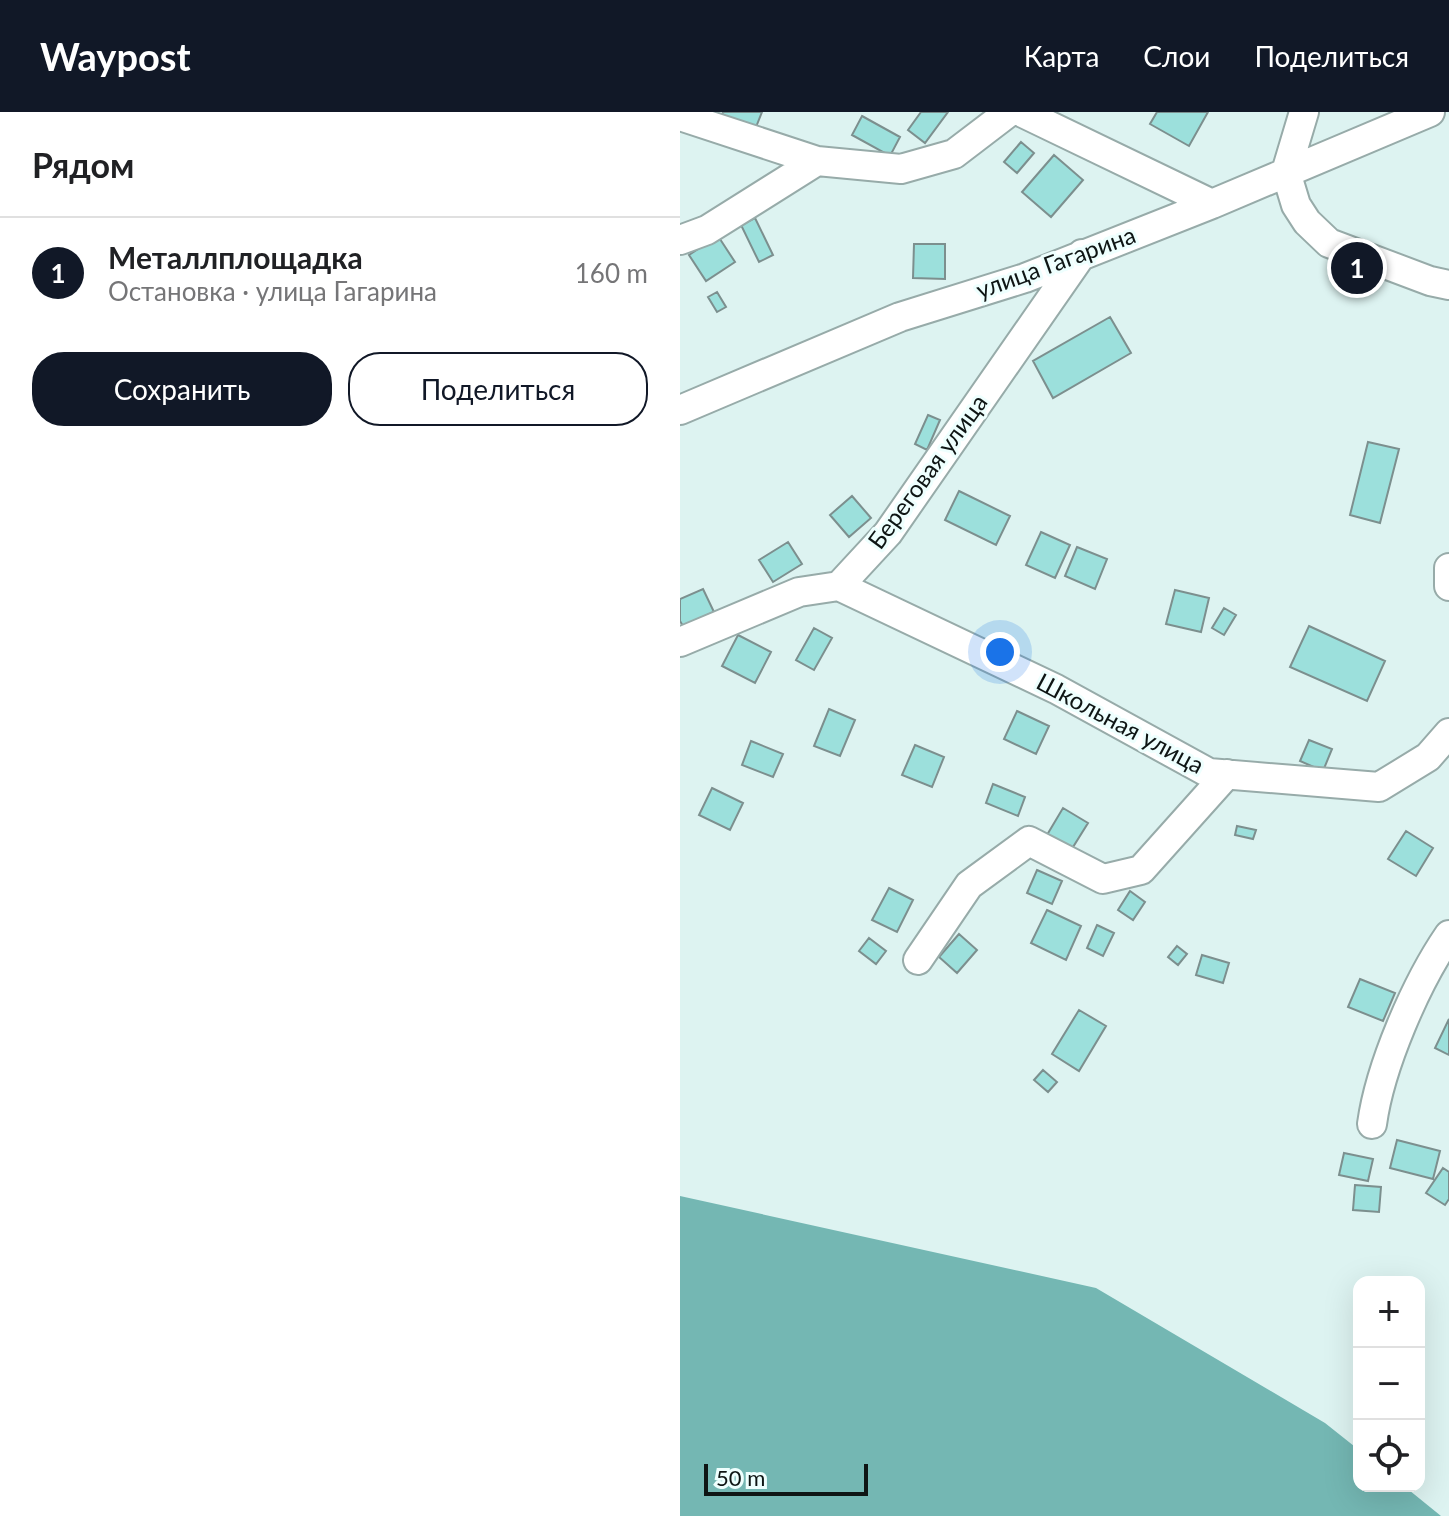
<!DOCTYPE html>
<html lang="ru">
<meta charset="utf-8">
<style>
body{margin:0;font-family:Lato,sans-serif;background:#f6f6f6;color:#202124}
.controls{position:absolute;right:24px;bottom:24px;display:grid;overflow:hidden;border-radius:16px;box-shadow:0 8px 32px #0002}
.controls button{width:72px;height:72px;display:grid;place-items:center;padding:0;border:0;border-bottom:2px solid #e0e0e0;background:#fff;color:#202124;font:40px sans-serif}
.scale{position:absolute;left:24px;bottom:20px;width:164px;box-sizing:border-box;padding-left:8px;border:4px solid #0e1514;border-top:0;font-size:22px;line-height:28px;white-space:nowrap;color:#0e1514;-webkit-text-stroke:6px #eefffe;paint-order:stroke}
.you{position:absolute;left:320px;top:540px;width:28px;height:28px;margin:-20px;border:6px solid #fff;border-radius:50%;background:#1a73e8;box-shadow:0 0 0 12px #1a73e833}
.badge{display:grid;place-items:center;width:52px;height:52px;border-radius:50%;background:#111827;color:#fff;font-size:26px;font-weight:700}
.pin{position:absolute;translate:-50% -50%;border:4px solid #fff;box-shadow:0 2px 8px #0006}
.list{margin:0;padding:0;list-style:none}
h2{display:flex;justify-content:space-between;align-items:center;height:104px;margin:0;padding:0 32px;font-size:34px}
h2 small{font-size:26px;font-weight:400;color:#757577}
.list li{display:grid;grid-template-columns:52px 1fr auto;gap:24px;align-items:center;box-sizing:border-box;height:112px;padding:0 32px;border-top:2px solid #e0e0e0}
.list b{display:block;font-size:30px;white-space:nowrap}
.list p{margin:0;font-size:26px;white-space:nowrap;color:#757577}
.list em{font-size:26px;font-style:normal;color:#757577}
.actions{display:flex;gap:16px;padding:24px 32px}
.actions a{flex:1;padding:18px 0;border:2px solid #111827;border-radius:32px;text-align:center;font-size:28px;color:#111827}
.actions .main{background:#111827;color:#fff}
.icon{flex:none;width:44px;height:44px;fill:none;stroke:currentColor;stroke-width:2;stroke-linecap:round;stroke-linejoin:round}
.map{position:relative;flex:none;width:769px;height:1404px;overflow:hidden}
header{display:flex;align-items:center;gap:48px;box-sizing:border-box;height:112px;padding:0 40px;background:#111827;color:#fff}
header strong{font-size:38px}
nav{display:flex;gap:44px;margin-inline-start:auto;font-size:28px}
main{display:flex}
aside{flex:1;background:#fff}
.map>svg:first-child{display:block}
.water{fill:#74b7b3}
.building{fill:#9ce0dc;stroke:#7c8f8e;stroke-width:2}
.lines{fill:none;stroke-linecap:round;stroke-linejoin:round}
.minor-casing{stroke:#97aba9;stroke-width:32}
.minor{stroke:#fff;stroke-width:28}
.labels{text-anchor:middle;stroke-width:6;stroke-linejoin:round;paint-order:stroke}
.street-label{font-size:24px;fill:#0e1514;stroke:#eefffe}
</style>
<header>
<strong>Waypost</strong>
<nav><a>Карта</a><a>Слои</a><a>Поделиться</a></nav>
</header>
<main>
<aside>
<h2>Рядом<small></small></h2>
<ul class="list">
<li><span class="badge">1</span><div><b>Металлплощадка</b><p>Остановка · улица Гагарина</p></div><em>160 m</em></li>
</ul>
<div class="actions"><a class="main">Сохранить</a><a>Поделиться</a></div>
</aside>
<div class="map">
<svg width="769" height="1404" viewBox="0 0 769 1404">
<rect width="100%" height="100%" fill="#ddf3f1"/>
<path class="water" d="M 0,1084 L 416,1176 L 645,1311 L 679,1338 L 679,1374 L 724,1374 L 761,1404 L 0,1404 Z"/>
<path class="building" d="M 43,0 L 82,0 L 76,15 L 42,3 Z
M 241,0 L 268,0 L 245,31 L 228,18 Z
M 477,0 L 528,0 L 509,34 L 470,12 Z
M 182,4 L 220,25 L 210,44 L 172,23 Z
M 341,30 L 354,41 L 337,61 L 324,50 Z
M 374,43 L 403,68 L 371,105 L 342,80 Z
M 75,106 L 93,143 L 79,150 L 61,113 Z
M 38,124 L 55,150 L 26,169 L 9,143 Z
M 234,132 L 265,132 L 265,167 L 233,166 Z
M 37,180 L 46,195 L 37,200 L 28,185 Z
M 430,205 L 451,241 L 373,286 L 353,249 Z
M 248,303 L 260,308 L 247,338 L 235,332 Z
M 688,330 L 719,337 L 700,411 L 670,403 Z
M 279,379 L 330,404 L 316,433 L 265,408 Z
M 172,384 L 191,406 L 169,425 L 150,403 Z
M 361,420 L 390,433 L 375,466 L 346,453 Z
M 108,430 L 122,452 L 93,470 L 79,448 Z
M 397,435 L 427,447 L 415,477 L 385,464 Z
M 23,477 L 34,500 L 3,514 L 0,509 L 0,487 Z
M 495,478 L 529,486 L 521,520 L 486,512 Z
M 544,496 L 556,503 L 544,523 L 532,516 Z
M 629,514 L 705,549 L 687,589 L 610,555 Z
M 134,516 L 152,526 L 134,558 L 116,548 Z
M 58,523 L 91,540 L 75,571 L 42,554 Z
M 149,597 L 175,608 L 160,644 L 134,634 Z
M 337,599 L 369,614 L 356,642 L 324,627 Z
M 629,628 L 652,637 L 643,659 L 620,649 Z
M 71,629 L 103,642 L 93,665 L 62,653 Z
M 235,633 L 264,645 L 252,675 L 222,663 Z
M 313,672 L 345,685 L 338,704 L 306,691 Z
M 32,676 L 63,691 L 50,718 L 19,703 Z
M 383,696 L 408,711 L 388,743 L 364,728 Z
M 557,714 L 576,718 L 573,727 L 555,723 Z
M 726,719 L 753,736 L 736,764 L 708,747 Z
M 357,758 L 382,769 L 372,792 L 347,781 Z
M 209,776 L 233,788 L 217,820 L 192,808 Z
M 450,779 L 465,790 L 453,808 L 438,798 Z
M 367,798 L 401,814 L 386,848 L 351,831 Z
M 417,813 L 434,821 L 423,844 L 407,836 Z
M 279,822 L 297,838 L 277,861 L 259,845 Z
M 189,826 L 206,839 L 196,852 L 179,839 Z
M 497,834 L 507,842 L 498,853 L 488,845 Z
M 522,843 L 549,851 L 543,871 L 516,863 Z
M 680,867 L 715,881 L 703,909 L 668,895 Z
M 399,898 L 426,914 L 399,959 L 372,942 Z
M 769,907 L 769,943 L 755,936 Z
M 363,958 L 377,970 L 368,980 L 354,968 Z
M 717,1028 L 760,1039 L 753,1067 L 710,1056 Z
M 664,1041 L 693,1047 L 688,1069 L 659,1063 Z
M 763,1056 L 769,1060 L 769,1087 L 765,1093 L 746,1081 Z
M 675,1073 L 701,1075 L 699,1100 L 673,1098 Z"/>
<g class="lines">
<g class="minor-casing">
<path id="minor" d="M 341,0 L 532,92
M 624,0 L 606,60 L 616,93 L 627,110 L 649,131 L 750,169 L 769,173
M 0,4 L 137,49 L 221,57 L 274,42 L 329,0
M 0,128 L 27,118 L 137,49
M 0,298 L 220,205 L 345,166 L 532,92 L 750,0
M 769,456 L 769,474
M 159,474 L 376,577 L 529,661 L 699,675 L 748,645 L 769,621
M 0,530 L 119,480 L 159,474 L 208,421 L 402,142
M 238,848 L 289,773 L 349,729 L 423,767 L 461,758 L 547,662
M 692,1012 C 700,954 736,871 769,823"/>
</g>
<use href="#minor" class="minor"/>
</g>
<g class="labels">
<g class="street-label">
<text transform="translate(376 151) rotate(-20)" y="8">улица Гагарина</text>
<text transform="translate(248 360) rotate(-54)" y="8">Береговая улица</text>
<text transform="translate(440 612) rotate(28)" y="8">Школьная улица</text>
</g>
</g>
</svg>
<div class="controls">
<button>+</button>
<button>−</button>
<button><svg class="icon" aria-label="locate" viewBox="0 0 24 24"><circle cx="12" cy="12" r="6"/><path d="M12 2v4M12 18v4M2 12h4M18 12h4"/></svg></button>
</div>
<div class="scale">50 m</div>
<div class="you"></div>
<div class="pin badge" style="left:677px;top:156px">1</div>
</div>
</main>
